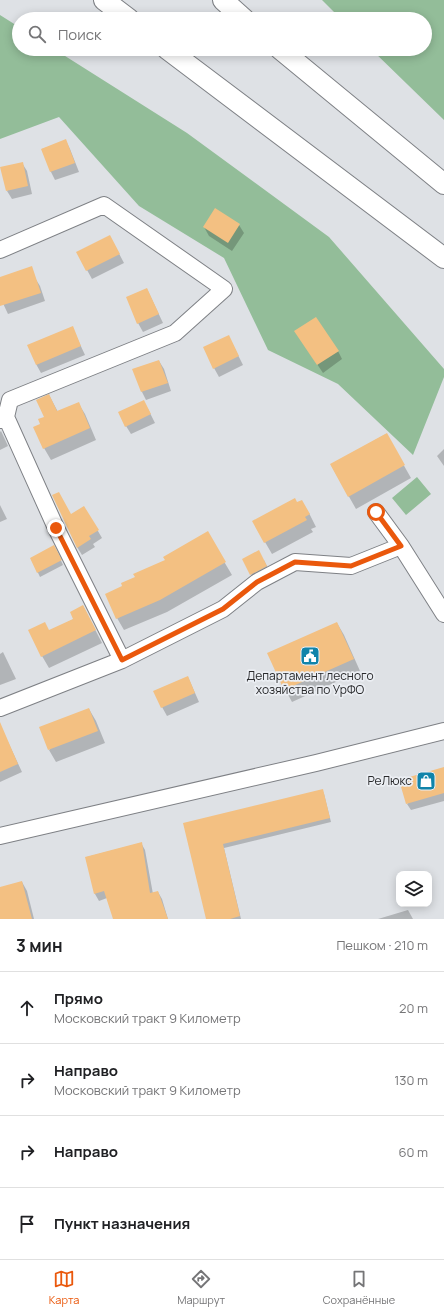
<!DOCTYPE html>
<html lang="ru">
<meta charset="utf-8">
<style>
body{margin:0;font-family:Manrope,sans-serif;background:#f6f6f6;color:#202124}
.controls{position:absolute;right:12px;bottom:12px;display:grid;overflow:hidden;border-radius:8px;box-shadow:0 2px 10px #0003}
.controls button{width:36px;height:36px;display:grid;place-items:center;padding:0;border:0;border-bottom:1px solid #e0e0e0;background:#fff;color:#202124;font:20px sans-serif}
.stop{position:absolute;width:12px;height:12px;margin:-9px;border:3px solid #ea580c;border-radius:50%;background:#fff}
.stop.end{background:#ea580c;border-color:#fff;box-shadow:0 1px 4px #0008}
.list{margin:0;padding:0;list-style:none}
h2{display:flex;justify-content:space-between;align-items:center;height:52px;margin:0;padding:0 16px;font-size:17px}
h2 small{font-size:13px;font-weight:400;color:#757577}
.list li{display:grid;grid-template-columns:26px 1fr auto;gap:12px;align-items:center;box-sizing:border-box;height:72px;padding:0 16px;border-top:1px solid #e0e0e0}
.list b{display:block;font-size:15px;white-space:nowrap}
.list p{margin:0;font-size:13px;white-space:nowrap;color:#757577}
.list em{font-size:13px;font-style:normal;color:#757577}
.icon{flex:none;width:22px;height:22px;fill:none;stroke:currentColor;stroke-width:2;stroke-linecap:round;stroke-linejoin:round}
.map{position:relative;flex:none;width:444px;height:919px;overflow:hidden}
.search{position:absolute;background:#fff;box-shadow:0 2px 10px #0003;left:12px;right:12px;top:12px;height:44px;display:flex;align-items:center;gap:10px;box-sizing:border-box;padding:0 14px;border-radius:22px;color:#757577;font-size:15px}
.sheet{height:340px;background:#fff}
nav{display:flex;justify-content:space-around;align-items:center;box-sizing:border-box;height:56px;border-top:1px solid #e0e0e0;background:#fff;font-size:11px;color:#757577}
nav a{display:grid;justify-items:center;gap:2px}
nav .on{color:#ea580c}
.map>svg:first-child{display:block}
.green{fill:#93bd99}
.shadow{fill:#0003}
.building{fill:#f3c082}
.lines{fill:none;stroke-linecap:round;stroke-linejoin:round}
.minor-casing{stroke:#7e8085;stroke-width:18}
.major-casing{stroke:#7e8085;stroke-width:22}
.minor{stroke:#fff;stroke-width:16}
.major{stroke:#fff;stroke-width:20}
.route{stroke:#ea580c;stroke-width:5}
.labels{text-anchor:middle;stroke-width:3.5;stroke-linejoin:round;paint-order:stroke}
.poi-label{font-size:12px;fill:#292a2c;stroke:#ebeef3}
</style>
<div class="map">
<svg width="444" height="919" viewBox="0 0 444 919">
<rect width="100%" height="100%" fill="#dee1e5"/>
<path class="green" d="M 322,0 L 444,0 L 444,120 L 371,49 L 425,49 L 425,19 L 341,19 Z
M 0,15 L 19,27 L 19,49 L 54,49 L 187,133 L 329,237 L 444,369 L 444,377 L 413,455 L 338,384 L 268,350 L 224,258 L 139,206 L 59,117 L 0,139 Z
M 417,477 L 431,494 L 406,515 L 392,498 Z"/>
<path class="shadow" d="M 66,141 L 70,149 L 79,172 L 55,180 L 51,172 L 42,149 Z
M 22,163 L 27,171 L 32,194 L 12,199 L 7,191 Z
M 239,225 L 244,233 L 232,251 L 209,236 L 204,227 Z
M 114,244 L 124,263 L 92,279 L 77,252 Z
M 0,278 L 35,278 L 40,286 L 45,301 L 8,314 L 0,297 Z
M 147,289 L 163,323 L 143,332 L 138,323 Z
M 72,327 L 85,355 L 41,373 L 36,364 Z
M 301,340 L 338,351 L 342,359 L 323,373 Z
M 233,345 L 243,365 L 219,377 L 214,368 Z
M 159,361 L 164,369 L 171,391 L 146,400 L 142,392 L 134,370 Z
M 49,395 L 58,412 L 78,403 L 85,414 L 96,440 L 51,460 L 44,448 L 42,424 L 45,417 Z
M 148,409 L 155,423 L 131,434 L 126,426 Z
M 1,431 L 8,446 L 0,450 L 0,432 Z
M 386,434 L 411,478 L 356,509 L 331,465 Z
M 444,449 L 444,466 L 437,456 Z
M 297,504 L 309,513 L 316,527 L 311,529 L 313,532 L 272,554 L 265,542 Z
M 0,505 L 7,519 L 0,522 Z
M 84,507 L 102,538 L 93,544 L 95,547 L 82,555 L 77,547 L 71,515 Z
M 207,533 L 232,575 L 167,612 L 124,630 L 117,618 L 124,587 L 136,577 L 167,560 Z
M 56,550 L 63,565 L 40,577 L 31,558 Z
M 243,559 L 264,560 L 271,575 L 256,583 Z
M 83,606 L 102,643 L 49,668 L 42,656 L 49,631 L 74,619 Z
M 337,623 L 344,635 L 360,671 L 292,702 L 285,689 Z
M 3,652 L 16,679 L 0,685 L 0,654 Z
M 188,677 L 199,702 L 167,716 L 162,707 Z
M 89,709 L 96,721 L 105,743 L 56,762 L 49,750 Z
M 8,742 L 22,772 L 0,782 L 0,745 Z
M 444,768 L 444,801 L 411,810 L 407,804 Z
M 322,790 L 324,794 L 331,822 L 224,848 L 241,919 L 207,919 L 184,824 Z
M 141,843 L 145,850 L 153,894 L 158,892 L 162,899 L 168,919 L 114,919 L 107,898 L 99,901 L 95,894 L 87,857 Z
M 22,882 L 27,891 L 34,919 L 0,919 L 0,888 Z
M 408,910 L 413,919 L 378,919 Z"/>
<path class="building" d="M 66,139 L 75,163 L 50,172 L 41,149 Z
M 23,162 L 28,186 L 6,191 L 0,167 Z
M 215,208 L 240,224 L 228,243 L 203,227 Z
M 110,235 L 120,254 L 86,271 L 76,252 Z
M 32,266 L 41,293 L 0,306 L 0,277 Z
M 147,288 L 159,314 L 137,324 L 126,297 Z
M 316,317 L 339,351 L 317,365 L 294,331 Z
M 73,326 L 81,346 L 36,365 L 27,345 Z
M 229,335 L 239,356 L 213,369 L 203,347 Z
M 159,360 L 168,383 L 141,392 L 132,369 Z
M 49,394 L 57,411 L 79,402 L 90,428 L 43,449 L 33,427 L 40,424 L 38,419 L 44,417 L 36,400 Z
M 144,400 L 151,414 L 125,427 L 118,412 Z
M 387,433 L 405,465 L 348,497 L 330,464 Z
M 59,492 L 71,514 L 84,506 L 99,530 L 89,536 L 91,539 L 77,548 L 52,495 Z
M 295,498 L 297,502 L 302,500 L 310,514 L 305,517 L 307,520 L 264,543 L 252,521 Z
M 208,531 L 226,562 L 160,600 L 116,619 L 105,594 L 122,586 L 121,583 L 135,577 L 133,574 L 165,560 L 163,557 Z
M 54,545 L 62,560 L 37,573 L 30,558 Z
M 259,550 L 267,566 L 250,575 L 242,559 Z
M 83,605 L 96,630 L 41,657 L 28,630 L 45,622 L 49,630 L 73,619 L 70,612 Z
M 337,622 L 354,659 L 284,690 L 267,653 Z
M 188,676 L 195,693 L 161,708 L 153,691 Z
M 89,708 L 98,731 L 48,750 L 39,727 Z
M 0,722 L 18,764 L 0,772 Z
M 444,767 L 444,793 L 406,804 L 399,780 Z
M 323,789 L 330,818 L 223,844 L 240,916 L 230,919 L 206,919 L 183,823 Z
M 142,842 L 150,893 L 158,891 L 168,919 L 113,919 L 104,891 L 94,894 L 85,857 Z
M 22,881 L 32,919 L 0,919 L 0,887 Z"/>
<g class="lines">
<g class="minor-casing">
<path id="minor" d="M 0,250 L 104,205 L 224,289 L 175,333 L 10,400 L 6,417 L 0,420
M 6,417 L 56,528 L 122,660
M 376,512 L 401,546 L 444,614
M 0,708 L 122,660 L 223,609 L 257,582 L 295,562 L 351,566 L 401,546
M 0,836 L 316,763 L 444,731"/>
</g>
<g class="major-casing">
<path id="major" d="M 104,0 L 129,19
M 223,0 L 244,19
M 167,49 L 444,258
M 280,49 L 444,184"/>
</g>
<use href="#minor" class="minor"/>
<use href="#major" class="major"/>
</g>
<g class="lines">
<path class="route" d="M 56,528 L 122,660 L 223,609 L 257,582 L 295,562 L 351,566 L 401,546 L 376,512"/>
</g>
<defs>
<g id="civic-square" transform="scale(1)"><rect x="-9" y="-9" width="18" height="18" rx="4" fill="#1084aa" stroke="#ebeef3"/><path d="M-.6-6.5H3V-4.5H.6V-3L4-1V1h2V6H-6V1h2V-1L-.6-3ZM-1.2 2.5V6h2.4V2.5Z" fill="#fff"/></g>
<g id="shop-square" transform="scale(1)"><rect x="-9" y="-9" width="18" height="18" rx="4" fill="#1084aa" stroke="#ebeef3"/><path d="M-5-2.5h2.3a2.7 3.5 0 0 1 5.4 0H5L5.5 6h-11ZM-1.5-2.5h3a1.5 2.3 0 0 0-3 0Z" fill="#fff"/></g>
</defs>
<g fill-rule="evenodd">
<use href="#civic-square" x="310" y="656"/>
<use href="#shop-square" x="426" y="781"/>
</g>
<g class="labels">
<g class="poi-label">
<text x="310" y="680">Департамент лесного<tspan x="310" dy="14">хозяйства по УрФО</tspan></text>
<text x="412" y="785" text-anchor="end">РеЛюкс</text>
</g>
</g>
</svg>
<div class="controls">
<button><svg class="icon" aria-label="layers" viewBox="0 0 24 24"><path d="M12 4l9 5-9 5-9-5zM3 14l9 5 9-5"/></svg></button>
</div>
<div class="stop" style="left:376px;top:512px"></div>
<div class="stop end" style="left:56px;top:528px"></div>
<div class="search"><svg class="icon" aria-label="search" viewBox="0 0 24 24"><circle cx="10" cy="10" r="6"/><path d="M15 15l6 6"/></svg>Поиск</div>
</div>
<section class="sheet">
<h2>3 мин<small>Пешком · 210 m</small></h2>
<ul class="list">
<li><svg class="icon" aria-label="ahead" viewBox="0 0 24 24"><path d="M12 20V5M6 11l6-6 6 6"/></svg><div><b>Прямо</b><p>Московский тракт 9 Километр</p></div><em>20 m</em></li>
<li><svg class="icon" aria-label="right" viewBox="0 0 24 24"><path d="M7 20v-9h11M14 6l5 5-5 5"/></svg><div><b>Направо</b><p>Московский тракт 9 Километр</p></div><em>130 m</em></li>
<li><svg class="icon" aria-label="right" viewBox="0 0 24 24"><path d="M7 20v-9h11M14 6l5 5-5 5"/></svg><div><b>Направо</b></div><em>60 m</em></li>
<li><svg class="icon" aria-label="arrive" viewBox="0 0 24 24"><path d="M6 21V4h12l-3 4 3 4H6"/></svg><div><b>Пункт назначения</b></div></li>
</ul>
</section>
<nav>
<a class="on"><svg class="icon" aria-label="map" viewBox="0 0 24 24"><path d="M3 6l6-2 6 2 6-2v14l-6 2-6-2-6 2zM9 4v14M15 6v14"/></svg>Карта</a>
<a><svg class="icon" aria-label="directions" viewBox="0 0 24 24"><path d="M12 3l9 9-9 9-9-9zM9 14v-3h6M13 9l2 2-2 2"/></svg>Маршрут</a>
<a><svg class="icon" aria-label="saved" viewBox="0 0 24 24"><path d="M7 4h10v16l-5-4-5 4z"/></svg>Сохранённые</a>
</nav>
